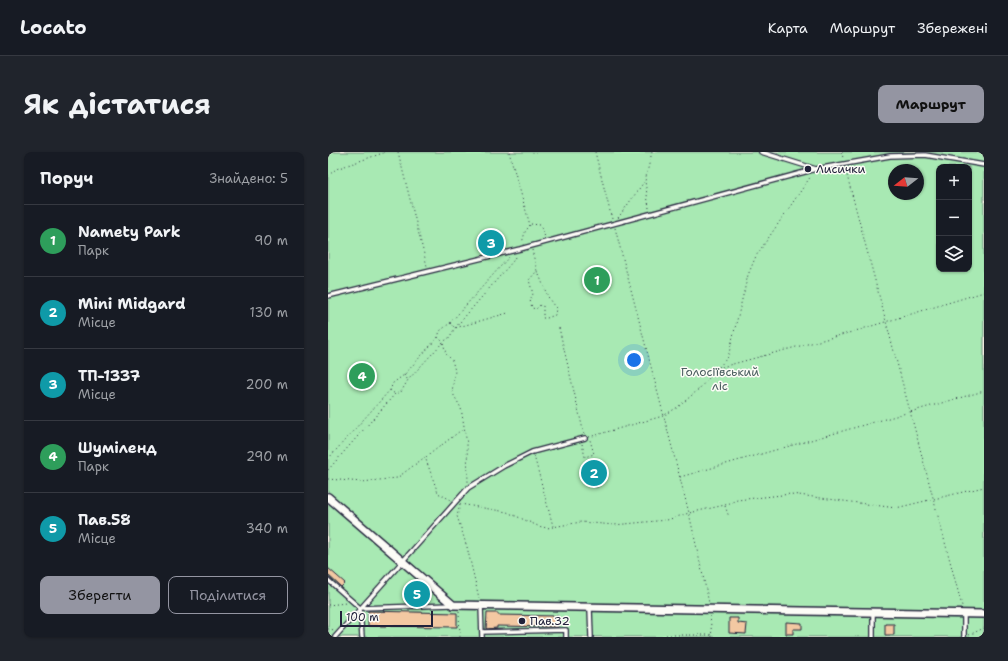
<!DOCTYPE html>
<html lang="uk">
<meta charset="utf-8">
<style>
body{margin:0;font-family:"Shantell Sans",sans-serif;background:#20242c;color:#f1f3f6}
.controls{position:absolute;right:12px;top:12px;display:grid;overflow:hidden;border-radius:8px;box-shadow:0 1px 3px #0004}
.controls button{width:36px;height:36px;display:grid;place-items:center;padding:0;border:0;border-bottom:1px solid #363941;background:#171b24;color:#f1f3f6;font:20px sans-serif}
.compass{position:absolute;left:560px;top:12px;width:36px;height:36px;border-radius:50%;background:#171b24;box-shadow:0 1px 3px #0004;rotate:253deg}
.scale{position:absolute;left:12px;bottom:10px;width:93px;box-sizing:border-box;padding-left:4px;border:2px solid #22223b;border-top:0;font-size:11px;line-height:14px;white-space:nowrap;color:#22223b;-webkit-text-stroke:3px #fdfcf7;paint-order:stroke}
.you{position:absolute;left:306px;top:208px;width:14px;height:14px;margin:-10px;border:3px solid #fff;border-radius:50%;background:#1a73e8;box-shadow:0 0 0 6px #1a73e833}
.badge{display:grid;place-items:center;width:26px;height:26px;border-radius:50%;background:#9495a2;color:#fff;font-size:13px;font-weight:700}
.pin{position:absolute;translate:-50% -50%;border:2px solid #fff;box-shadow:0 1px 4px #0006}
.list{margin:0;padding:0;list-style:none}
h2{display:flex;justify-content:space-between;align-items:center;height:52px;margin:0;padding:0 16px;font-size:17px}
h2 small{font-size:13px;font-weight:400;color:#9ea1a6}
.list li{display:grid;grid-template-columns:26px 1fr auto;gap:12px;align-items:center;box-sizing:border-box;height:72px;padding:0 16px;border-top:1px solid #363941}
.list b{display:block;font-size:15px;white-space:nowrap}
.list p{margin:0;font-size:13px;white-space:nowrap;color:#9ea1a6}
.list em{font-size:13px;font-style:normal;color:#9ea1a6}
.actions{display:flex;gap:8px;padding:12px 16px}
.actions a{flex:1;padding:9px 0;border:1px solid #9495a2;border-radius:8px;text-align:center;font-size:14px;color:#9495a2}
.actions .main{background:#9495a2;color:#111}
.icon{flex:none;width:22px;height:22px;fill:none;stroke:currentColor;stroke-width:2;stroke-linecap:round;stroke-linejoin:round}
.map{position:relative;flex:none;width:656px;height:485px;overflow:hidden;border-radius:8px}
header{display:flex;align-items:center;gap:24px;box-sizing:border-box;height:56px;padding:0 20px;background:#171b24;border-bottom:1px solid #363941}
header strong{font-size:19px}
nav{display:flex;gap:22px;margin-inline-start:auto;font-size:14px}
.intro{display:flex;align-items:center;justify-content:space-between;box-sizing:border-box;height:96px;padding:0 24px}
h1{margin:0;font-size:28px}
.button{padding:10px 18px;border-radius:8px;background:#9495a2;color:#111;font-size:14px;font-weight:700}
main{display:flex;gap:24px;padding:0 24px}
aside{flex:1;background:#171b24;border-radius:8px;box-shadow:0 1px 3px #0004}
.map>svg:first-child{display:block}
.green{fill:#a8e9b3;stroke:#658677;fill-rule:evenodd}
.building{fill:#f3c8a2;stroke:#22223b}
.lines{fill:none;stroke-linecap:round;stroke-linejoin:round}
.lane-casing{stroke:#22223b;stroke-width:6}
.street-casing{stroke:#22223b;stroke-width:10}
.path{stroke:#22223b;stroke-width:1;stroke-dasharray:1 3;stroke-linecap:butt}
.lane{stroke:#fdfcf7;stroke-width:3.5}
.street{stroke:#fdfcf7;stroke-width:7}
.poi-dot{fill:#22223b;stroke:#fdfcf7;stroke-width:1.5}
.labels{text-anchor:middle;stroke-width:3;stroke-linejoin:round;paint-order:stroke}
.poi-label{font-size:12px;fill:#22223b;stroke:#fdfcf7;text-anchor:start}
.park-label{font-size:12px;fill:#4a5e5f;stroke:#fdfcf7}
</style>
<header>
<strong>Locato</strong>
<nav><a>Карта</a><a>Маршрут</a><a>Збережені</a></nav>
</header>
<div class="intro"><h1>Як дістатися</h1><a class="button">Маршрут</a></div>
<main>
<aside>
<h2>Поруч<small>Знайдено: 5</small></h2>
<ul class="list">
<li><span class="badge" style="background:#2e9e5b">1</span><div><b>Namety Park</b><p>Парк</p></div><em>90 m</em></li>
<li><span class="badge" style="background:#0f9aa8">2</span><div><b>Mini Midgard</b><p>Місце</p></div><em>130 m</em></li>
<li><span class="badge" style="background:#0f9aa8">3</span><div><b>ТП-1337</b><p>Місце</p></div><em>200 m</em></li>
<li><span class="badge" style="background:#2e9e5b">4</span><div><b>Шуміленд</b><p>Парк</p></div><em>290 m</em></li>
<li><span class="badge" style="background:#0f9aa8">5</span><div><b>Пав.58</b><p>Місце</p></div><em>340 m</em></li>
</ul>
<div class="actions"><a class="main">Зберегти</a><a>Поділитися</a></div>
</aside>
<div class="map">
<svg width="656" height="485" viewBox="0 0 656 485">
<rect width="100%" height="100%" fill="#fbf2e6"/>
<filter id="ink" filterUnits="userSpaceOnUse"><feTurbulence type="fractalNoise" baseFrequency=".025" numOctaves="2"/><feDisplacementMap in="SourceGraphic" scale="8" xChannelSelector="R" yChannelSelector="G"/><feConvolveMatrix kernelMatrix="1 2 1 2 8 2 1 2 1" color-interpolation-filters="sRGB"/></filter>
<g filter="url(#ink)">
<path class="green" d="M 0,0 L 656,0 L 656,485 L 0,485 ZM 611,15 L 641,15 L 641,117 L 611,117 ZM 566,18 L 590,18 L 590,42 L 566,42 Z"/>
<path class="building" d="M 269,308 L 275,330 L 269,335 L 262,334 L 256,312 Z
M 0,416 L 17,431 L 13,435 L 0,423 Z
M 78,438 L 99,438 L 99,446 L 94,446 L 94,449 L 83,449 L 83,446 L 78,446 Z
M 40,459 L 129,461 L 129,475 L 40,474 Z
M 159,461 L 170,461 L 170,463 L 230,464 L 230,475 L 169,474 L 169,476 L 158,477 Z
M 401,466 L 410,466 L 410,471 L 419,472 L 418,482 L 401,481 Z
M 458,470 L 474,471 L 474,477 L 465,477 L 465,482 L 458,482 Z
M 557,472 L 566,472 L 566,483 L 557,483 Z"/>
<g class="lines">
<g class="lane-casing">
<path id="lane" d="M 433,0 L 488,17 L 562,4 L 597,3 L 656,13
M 0,144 L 192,97 L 488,17
M 0,428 L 32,456 L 124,453
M 153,453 L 154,485
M 32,456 L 34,485
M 262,456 L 263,485
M 545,460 L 545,485
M 636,462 L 636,485
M 154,480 L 238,478 L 238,485
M 7,485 L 140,336 L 176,314 L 204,300 L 257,286"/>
</g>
<g class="street-casing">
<path id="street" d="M 0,345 L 125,453 L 656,462"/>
</g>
<path class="path" d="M 70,0 L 99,114
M 181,0 L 202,73 L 197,80 L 194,91
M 267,0 L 284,67
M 514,0 L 515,7
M 517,16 L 634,454
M 0,24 L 8,17 L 58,0
M 321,56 L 317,29 L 324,0
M 290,66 L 316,30
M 203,72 L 212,73 L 217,85
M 287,76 L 361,361 L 381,451
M 204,98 L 209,119 L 201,128 L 205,142 L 202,148 L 204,156 L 208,157 L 212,153 L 215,154 L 215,166 L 219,166 L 227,163 L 228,156 C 218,146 216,132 209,119
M 122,171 L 127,176 L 180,161
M 231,176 L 256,282
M 110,185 L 115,190 L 118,202 L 124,208 L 127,219 L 124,240 L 133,256 L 139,292 L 140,330
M 390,216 L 524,180 L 656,140
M 76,223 L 80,228
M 62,238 L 67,242
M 261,285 L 335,264 L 350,255 L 370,238 L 400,205 L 420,123 L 428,104 L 483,24
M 254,292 L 257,305 L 266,302 L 262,288
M 206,304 L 225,374
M 98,305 L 136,276
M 0,307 L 62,238 L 65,231 L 76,223 L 110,185 L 112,179 L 122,171 L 181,105
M 0,318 L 67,242 L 73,240 L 80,228 L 115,190 L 121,186 L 127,176 L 185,109 L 188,103
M 352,325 L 656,239
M 0,327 L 34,330 L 69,326 L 97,305 L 110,341 L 123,348
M 132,352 L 179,360 L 210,374 L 219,376 L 253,370 L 286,373 L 339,368 L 361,361 L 397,353 L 409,348 L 463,342 L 568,356 L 656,335
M 132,353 L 129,364 L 139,395 L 151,446
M 397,354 L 401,365
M 0,453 L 18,451
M 131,460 L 132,485
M 382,464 L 384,485
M 0,477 L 7,478
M 641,483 L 656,476
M 336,485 L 336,483 L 383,483
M 461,485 L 461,482"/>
<use href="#lane" class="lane"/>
<use href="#street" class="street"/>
</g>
</g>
<g class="poi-dot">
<circle cx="480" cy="17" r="4"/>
<circle cx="194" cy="469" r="4"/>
</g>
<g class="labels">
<g class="poi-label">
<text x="488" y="21">Лисички</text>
<text x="202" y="473">Пав.32</text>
</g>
<g class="park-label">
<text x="392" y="224">Голосіївський<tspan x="392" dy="14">ліс</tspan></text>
</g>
</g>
</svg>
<div class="controls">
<button>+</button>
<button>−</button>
<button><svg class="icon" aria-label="layers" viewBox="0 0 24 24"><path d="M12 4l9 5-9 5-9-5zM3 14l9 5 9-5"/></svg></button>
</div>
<svg class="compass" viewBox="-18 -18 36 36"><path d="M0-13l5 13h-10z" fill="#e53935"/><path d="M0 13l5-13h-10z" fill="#9ea1a6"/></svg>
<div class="scale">100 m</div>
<div class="you"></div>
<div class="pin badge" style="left:269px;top:128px;background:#2e9e5b">1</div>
<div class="pin badge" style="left:266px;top:321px;background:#0f9aa8">2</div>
<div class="pin badge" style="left:163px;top:91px;background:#0f9aa8">3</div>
<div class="pin badge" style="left:34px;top:224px;background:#2e9e5b">4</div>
<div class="pin badge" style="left:89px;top:442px;background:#0f9aa8">5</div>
</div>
</main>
